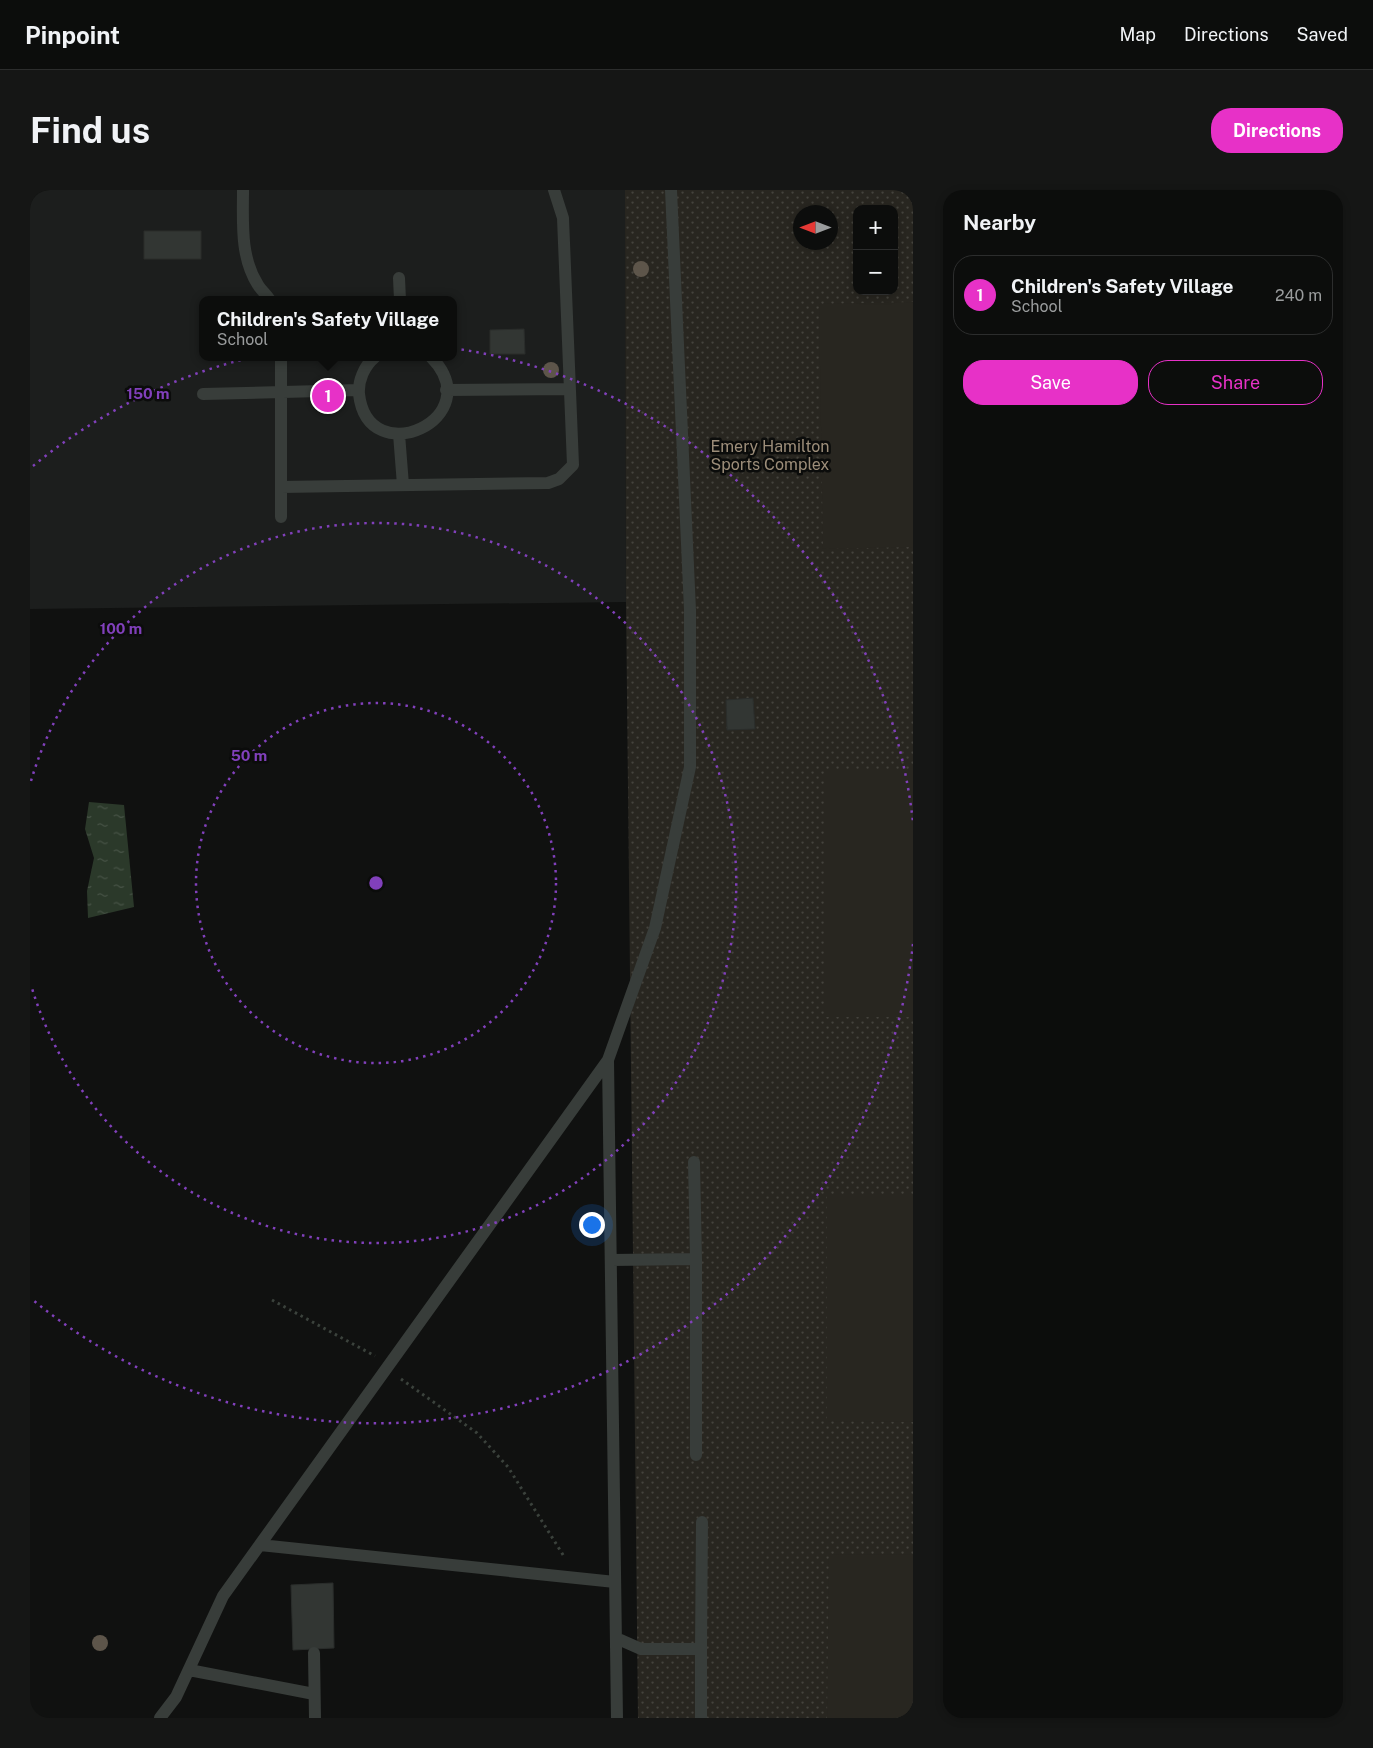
<!DOCTYPE html>
<meta charset="utf-8">
<style>
body{margin:0;font-family:"Public Sans",sans-serif;background:#151615;color:#f1f3f6}
.controls{position:absolute;right:15px;top:15px;display:grid;overflow:hidden;border-radius:10px;box-shadow:0 2px 8px #0003}
.controls button{width:45px;height:45px;display:grid;place-items:center;padding:0;border:0;border-bottom:1px solid #2c2d2d;background:#0c0d0c;color:#f1f3f6;font:25px sans-serif}
.compass{position:absolute;left:763px;top:15px;width:45px;height:45px;border-radius:50%;background:#0c0d0c;box-shadow:0 2px 8px #0003;rotate:270deg}
.you{position:absolute;left:561px;top:1034px;width:18px;height:18px;margin:-12px;border:4px solid #fff;border-radius:50%;background:#1a73e8;box-shadow:0 0 0 8px #1a73e833}
.badge{display:grid;place-items:center;width:32px;height:32px;border-radius:50%;background:#e731c7;color:#fff;font-size:16px;font-weight:700}
.pin{position:absolute;translate:-50% -50%;border:2px solid #fff;box-shadow:0 1px 5px #0006}
.popup{position:absolute;left:169px;top:106px;width:258px;height:65px;box-sizing:border-box;display:grid;place-content:center;border-radius:10px;background:#0c0d0c;filter:drop-shadow(0 1px 4px #0005);font-size:16px;white-space:nowrap;color:#9a9c9d}
.popup b{font-size:19px;color:#f1f3f6}
.popup::after{content:'';position:absolute;left:50%;top:100%;margin-left:-10px;border:10px solid transparent;border-top-color:#0c0d0c}
.list{margin:0;padding:0;list-style:none}
h2{display:flex;justify-content:space-between;align-items:center;height:65px;margin:0;padding:0 20px;font-size:21px}
h2 small{font-size:16px;font-weight:400;color:#9a9c9d}
.list li{display:grid;grid-template-columns:32px 1fr auto;gap:15px;align-items:center;box-sizing:border-box;height:80px;margin:0 10px 10px;padding:0 10px;border:1px solid #2c2d2d;border-radius:20px}
.list b{display:block;font-size:19px;white-space:nowrap}
.list p{margin:0;font-size:16px;white-space:nowrap;color:#9a9c9d}
.list em{font-size:16px;font-style:normal;color:#9a9c9d}
.actions{display:flex;gap:10px;padding:15px 20px}
.actions a{flex:1;padding:11px 0;border:1px solid #e731c7;border-radius:20px;text-align:center;font-size:18px;color:#e731c7}
.actions .main{background:#e731c7;color:#fff}
.map{position:relative;flex:none;width:883px;height:1528px;overflow:hidden;border-radius:20px}
header{display:flex;align-items:center;gap:30px;box-sizing:border-box;height:70px;padding:0 25px;background:#0c0d0c;border-bottom:1px solid #2c2d2d}
header strong{font-size:24px}
nav{display:flex;gap:28px;margin-inline-start:auto;font-size:18px}
.intro{display:flex;align-items:center;justify-content:space-between;box-sizing:border-box;height:120px;padding:0 30px}
h1{margin:0;font-size:35px}
.button{padding:12px 22px;border-radius:20px;background:#e731c7;color:#fff;font-size:18px;font-weight:700}
main{display:flex;gap:30px;padding:0 30px}
aside{flex:1;background:#0c0d0c;border-radius:20px;box-shadow:0 2px 8px #0003}
.map>svg:first-child{display:block}
.built{fill:#1c1e1d;fill-rule:evenodd}
.green{fill:url(#green-dots);fill-rule:evenodd}
.pitch{fill:#282620}
.water{fill:url(#water-ripples)}
.building{fill:#323633;stroke:#2a2d2b}
.lines{fill:none;stroke-linecap:round;stroke-linejoin:round}
.path{stroke:#3b423c;stroke-width:3;stroke-dasharray:2.5 4;stroke-linecap:butt}
.service{stroke:#383d3a;stroke-width:12}
.tree{fill:#5d554a}
.ring{fill:none;stroke:#8140bb;stroke-width:2.5;stroke-dasharray:2.5 5}
.labels{text-anchor:middle;stroke-width:5;stroke-linejoin:round;paint-order:stroke}
.park-label{font-size:16px;fill:#9c8d79;stroke:#0b0c0b}
.centre{fill:#8140bb;stroke:#0b0c0b;stroke-width:2.5}
.ring-label{font-size:15px;text-anchor:middle;font-weight:bold;fill:#8140bb;stroke:#0b0c0b;stroke-width:5;stroke-linejoin:round;paint-order:stroke}
</style>
<header>
<strong>Pinpoint</strong>
<nav><a>Map</a><a>Directions</a><a>Saved</a></nav>
</header>
<div class="intro"><h1>Find us</h1><a class="button">Directions</a></div>
<main>
<div class="map">
<svg width="883" height="1528" viewBox="0 0 883 1528">
<defs>
<pattern id="green-dots" width="8" height="8" patternUnits="userSpaceOnUse" patternTransform="scale(1.25)"><rect width="8" height="8" fill="#282620"/><path d="M2 2h.1M6 6h.1" fill="none" stroke="#44433d" stroke-width="1.8" stroke-linecap="round"/></pattern>
<pattern id="water-ripples" width="26" height="14" patternUnits="userSpaceOnUse" patternTransform="scale(1.25)"><rect width="26" height="14" fill="#2b392a"/><path d="M2 4q2-2 4 0t4 0M15 11q2-2 4 0t4 0" fill="none" stroke="#475346"/></pattern>
</defs>
<rect width="100%" height="100%" fill="#101110"/>
<path class="built" d="M 0,0 L 595,0 L 596,412 L 0,419 ZM 173,110 L 423,110 L 423,167 L 173,167 Z"/>
<path class="green" d="M 595,0 L 883,0 L 883,1528 L 608,1528 L 596,412 ZM 827,19 L 864,19 L 864,101 L 827,101 ZM 771,22 L 801,22 L 801,52 L 771,52 Z"/>
<path class="pitch" d="M 883,112 L 883,357 L 793,359 L 789,114 Z
M 795,579 L 883,579 L 883,827 L 795,827 Z
M 797,1004 L 883,1004 L 883,1232 L 797,1231 Z
M 799,1364 L 883,1365 L 883,1528 L 797,1528 Z"/>
<path class="water" d="M 59,612 L 94,615 L 104,717 L 58,728 L 57,701 L 64,668 L 55,639 Z"/>
<path class="building" d="M 114,41 L 171,41 L 171,69 L 114,69 Z
M 494,139 L 495,164 L 460,164 L 460,140 Z
M 723,508 L 725,539 L 697,540 L 696,510 Z
M 303,1393 L 304,1458 L 263,1460 L 261,1395 Z"/>
<g class="lines">
<path class="path" d="M 242,1110 L 345,1166
M 371,1189 L 447,1243 L 478,1277 L 535,1368"/>
<path class="service" d="M 213,0 C 213,32 210,67 228,95 C 231,100 236,104 240,110
M 369,88 L 370,110
M 345,167 C 334,176 328,191 329,204 C 338,284 461,228 401,167
M 416,200 L 539,199
M 173,204 L 329,200
M 369,244 L 373,295
M 251,297 L 518,293 L 529,289 L 543,275 L 533,28 L 524,0
M 251,327 L 251,167
M 578,870 L 587,1528
M 664,972 L 666,1069
M 581,1070 L 666,1069 L 666,1265
M 230,1355 L 585,1392
M 586,1448 L 611,1459 L 671,1459 L 671,1528
M 671,1459 L 672,1332
M 284,1463 L 285,1528
M 159,1480 L 284,1504
M 130,1528 L 146,1507 L 193,1406 L 578,870 L 625,738 L 660,577 L 660,420 L 641,0"/>
</g>
<g class="tree">
<circle cx="611" cy="79" r="8"/>
<circle cx="521" cy="180" r="8"/>
<circle cx="70" cy="1453" r="8"/>
</g>
<g class="ring">
<circle cx="346" cy="693" r="180"/>
<path d="M1 591A360 360 0 1 1 1 795"/>
<path d="M883 754A540 540 0 0 1 3 1110M3 276A540 540 0 0 1 883 632"/>
</g>
<g class="labels">
<g class="park-label">
<text x="740" y="262">Emery Hamilton<tspan x="740" dy="18">Sports Complex</tspan></text>
</g>
</g>
<circle cx="346" cy="693" r="8" class="centre"/>
<g class="ring-label">
<text x="118" y="209">150 m</text>
<text x="91" y="444">100 m</text>
<text x="219" y="571">50 m</text>
</g>
</svg>
<div class="controls">
<button>+</button>
<button>−</button>
</div>
<svg class="compass" viewBox="-18 -18 36 36"><path d="M0-13l5 13h-10z" fill="#e53935"/><path d="M0 13l5-13h-10z" fill="#9a9c9d"/></svg>
<div class="you"></div>
<div class="pin badge" style="left:298px;top:206px">1</div>
<div class="popup"><b>Children's Safety Village</b>School</div>
</div>
<aside>
<h2>Nearby<small></small></h2>
<ul class="list">
<li><span class="badge">1</span><div><b>Children's Safety Village</b><p>School</p></div><em>240 m</em></li>
</ul>
<div class="actions"><a class="main">Save</a><a>Share</a></div>
</aside>
</main>
